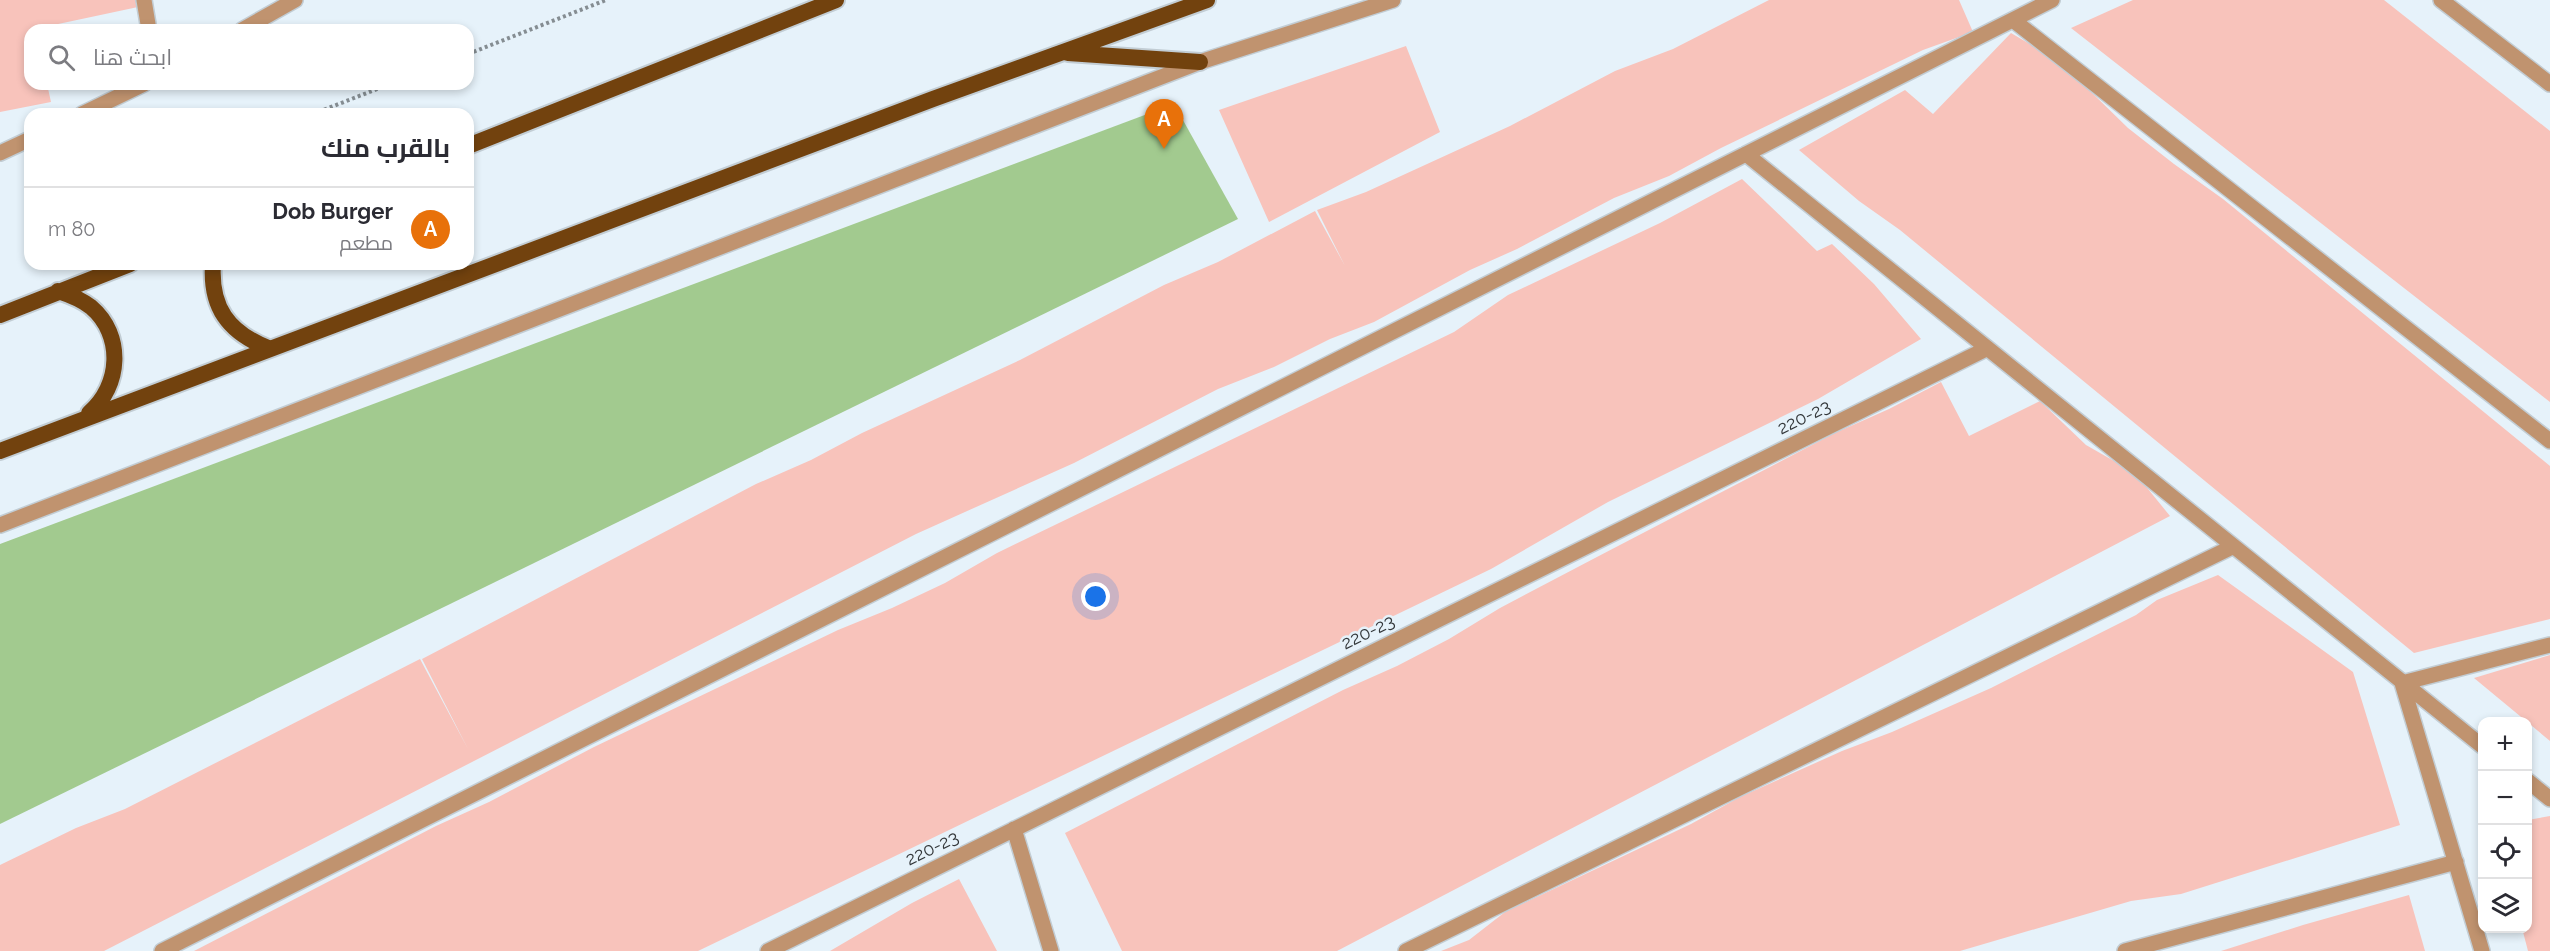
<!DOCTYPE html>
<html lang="ar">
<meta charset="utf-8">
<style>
body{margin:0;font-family:Raleway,Cairo,sans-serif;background:#f7f7f7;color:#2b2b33;direction:rtl}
.controls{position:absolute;right:18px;bottom:18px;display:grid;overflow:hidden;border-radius:12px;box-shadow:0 3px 9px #0003}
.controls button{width:54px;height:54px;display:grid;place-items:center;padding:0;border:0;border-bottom:2px solid #e1e1e2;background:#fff;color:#2b2b33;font:30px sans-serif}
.you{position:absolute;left:1096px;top:597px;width:21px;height:21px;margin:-15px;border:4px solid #fff;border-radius:50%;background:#1a73e8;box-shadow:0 0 0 9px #1a73e833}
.badge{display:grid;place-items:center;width:39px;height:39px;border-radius:50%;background:#377c73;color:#fff;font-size:20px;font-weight:700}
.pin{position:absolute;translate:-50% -50px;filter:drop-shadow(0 2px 3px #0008)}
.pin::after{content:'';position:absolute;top:32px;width:21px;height:18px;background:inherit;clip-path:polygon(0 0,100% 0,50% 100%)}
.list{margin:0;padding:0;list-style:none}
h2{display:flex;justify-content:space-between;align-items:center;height:78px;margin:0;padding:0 24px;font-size:26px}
h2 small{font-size:20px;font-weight:400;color:#7c7c81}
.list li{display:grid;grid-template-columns:39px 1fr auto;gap:18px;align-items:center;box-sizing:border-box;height:84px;padding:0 24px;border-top:2px solid #e1e1e2}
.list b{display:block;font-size:22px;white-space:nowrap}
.list p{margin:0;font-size:20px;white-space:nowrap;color:#7c7c81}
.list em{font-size:20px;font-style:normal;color:#7c7c81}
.icon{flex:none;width:33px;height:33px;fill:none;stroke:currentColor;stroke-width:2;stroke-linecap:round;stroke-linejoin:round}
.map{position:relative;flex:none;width:2550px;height:951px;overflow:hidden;direction:ltr}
.search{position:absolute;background:#fff;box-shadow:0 3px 9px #0003;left:24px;top:24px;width:450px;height:66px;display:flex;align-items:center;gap:15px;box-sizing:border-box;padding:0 21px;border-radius:18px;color:#7c7c81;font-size:22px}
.panel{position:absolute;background:#fff;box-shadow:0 3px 9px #0003;left:24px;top:108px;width:450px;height:162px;border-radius:18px;direction:rtl}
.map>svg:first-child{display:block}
.green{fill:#a2ca8f}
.building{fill:#f8c3bb}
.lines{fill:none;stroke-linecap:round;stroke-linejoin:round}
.minor-casing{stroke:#c2cdd4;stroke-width:18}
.tertiary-casing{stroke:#c2cdd4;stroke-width:18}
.trunk-casing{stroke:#c2cdd4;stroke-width:20}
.path{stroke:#858d92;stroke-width:4;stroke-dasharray:3 3;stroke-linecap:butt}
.minor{stroke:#c0936f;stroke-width:15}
.tertiary{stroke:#c0936f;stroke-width:15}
.trunk{stroke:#72420e;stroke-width:16}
.labels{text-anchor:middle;stroke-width:5;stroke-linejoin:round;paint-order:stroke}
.street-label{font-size:18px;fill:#34383b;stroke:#e6f2fa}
</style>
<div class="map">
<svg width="2550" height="951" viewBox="0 0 2550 951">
<rect width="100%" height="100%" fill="#e6f2fa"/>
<path class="green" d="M 1174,104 L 1238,219 L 0,824 L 0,544 Z"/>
<path class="building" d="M 0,0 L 136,0 L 138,7 L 30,30 L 30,84 L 47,84 L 51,102 L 0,112 Z
M 1769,0 L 1959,0 L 1973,32 L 1923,50 L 1721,148 L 1669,176 L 1614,198 L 1517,249 L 1470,270 L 1374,322 L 1330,339 L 1274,367 L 1218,389 L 1074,463 L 916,534 L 104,951 L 0,951 L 0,865 L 76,828 L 125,809 L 420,659 L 468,749 L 422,659 L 756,484 L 811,460 L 862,433 L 1020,360 L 1164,285 L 1218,262 L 1315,211 L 1345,266 L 1317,210 L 1366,192 L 1510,126 L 1615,71 L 1673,49 Z
M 2133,0 L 2384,0 L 2550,131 L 2550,402 L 2071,28 Z
M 2011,33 L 2047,54 L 2086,87 L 2128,128 L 2174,164 L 2223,199 L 2550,466 L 2550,619 L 2414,653 L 1900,230 L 1859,201 L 1799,150 L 1905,90 L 1933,114 Z
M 1406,46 L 1440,132 L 1269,222 L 1219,110 Z
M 1742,179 L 1817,251 L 1832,244 L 1874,284 L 1921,339 L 1818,399 L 1608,502 L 1491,569 L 698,951 L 194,951 L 436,826 L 489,802 L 594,747 L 838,630 L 892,608 L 945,583 L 997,553 L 1454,332 L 1508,295 L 1660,223 Z
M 1941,382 L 1969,436 L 2040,401 L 2086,445 L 2135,473 L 2170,516 L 1337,951 L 1122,951 L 1065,833 L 1343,690 L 1397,666 L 1449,639 L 1500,608 L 1595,558 L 1835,433 L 1889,409 Z
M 2218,575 L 2353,672 L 2400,825 L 2181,894 L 2131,901 L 1960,951 L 1441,951 L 1469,940 L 1505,912 L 1691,824 L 1740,797 L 1842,751 L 1892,732 L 1991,688 L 2136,615 L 2157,600 Z
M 2550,655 L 2550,741 L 2474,678 Z
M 2550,816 L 2550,951 L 2528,951 L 2522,928 L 2528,928 L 2528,820 Z
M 959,879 L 997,951 L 830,951 L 912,903 Z
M 2409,895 L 2425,951 L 2221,951 L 2303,925 Z"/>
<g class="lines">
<g class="minor-casing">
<path id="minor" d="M 144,0 L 149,30
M 2441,0 L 2550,84
M 2013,20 L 2550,441
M 242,30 L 295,0
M 82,114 L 144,84
M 0,153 L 30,139
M 1746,154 L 2482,746
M 2402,683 L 2482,951
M 2402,683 L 2550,645
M 2528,781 L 2550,799
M 1014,829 L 1051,951
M 162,951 L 2052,0
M 768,951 L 1986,349
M 1406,951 L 2232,547
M 2125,951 L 2456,862"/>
</g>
<g class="tertiary-casing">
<path id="tertiary" d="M 0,525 L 1200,62 L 1393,0"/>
</g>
<g class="trunk-casing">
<path id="trunk" d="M 1068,53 L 1200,62
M 468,146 L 836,0
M 213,264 C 210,307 228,332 268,348
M 58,291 C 70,295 81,299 91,307 C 124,335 121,386 89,413
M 0,315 L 130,264
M 0,451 L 933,99 L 1207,0"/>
</g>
<path class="path" d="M 468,54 L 606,0
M 313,114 L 390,84"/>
<use href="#minor" class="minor"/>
<use href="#tertiary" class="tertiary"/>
<use href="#trunk" class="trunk"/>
</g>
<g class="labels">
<g class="street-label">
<text transform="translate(1804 417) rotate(-26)" y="6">220-23</text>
<text transform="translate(1368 632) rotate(-26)" y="6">220-23</text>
<text transform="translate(932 848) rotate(-26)" y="6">220-23</text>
</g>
</g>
</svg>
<div class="controls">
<button>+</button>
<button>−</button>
<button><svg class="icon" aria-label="locate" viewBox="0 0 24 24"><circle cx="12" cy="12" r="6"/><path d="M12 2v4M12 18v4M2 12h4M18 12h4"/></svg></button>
<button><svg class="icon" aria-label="layers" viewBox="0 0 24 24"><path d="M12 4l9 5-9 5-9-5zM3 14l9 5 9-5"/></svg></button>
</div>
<div class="you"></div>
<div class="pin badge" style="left:1164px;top:149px;background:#e8710a">A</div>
<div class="search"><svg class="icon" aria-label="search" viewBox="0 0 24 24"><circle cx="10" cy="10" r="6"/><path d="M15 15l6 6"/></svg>ابحث هنا</div>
<section class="panel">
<h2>بالقرب منك<small></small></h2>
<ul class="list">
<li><span class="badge" style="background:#e8710a">A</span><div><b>Dob Burger</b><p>مطعم</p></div><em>80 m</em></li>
</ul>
</section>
</div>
